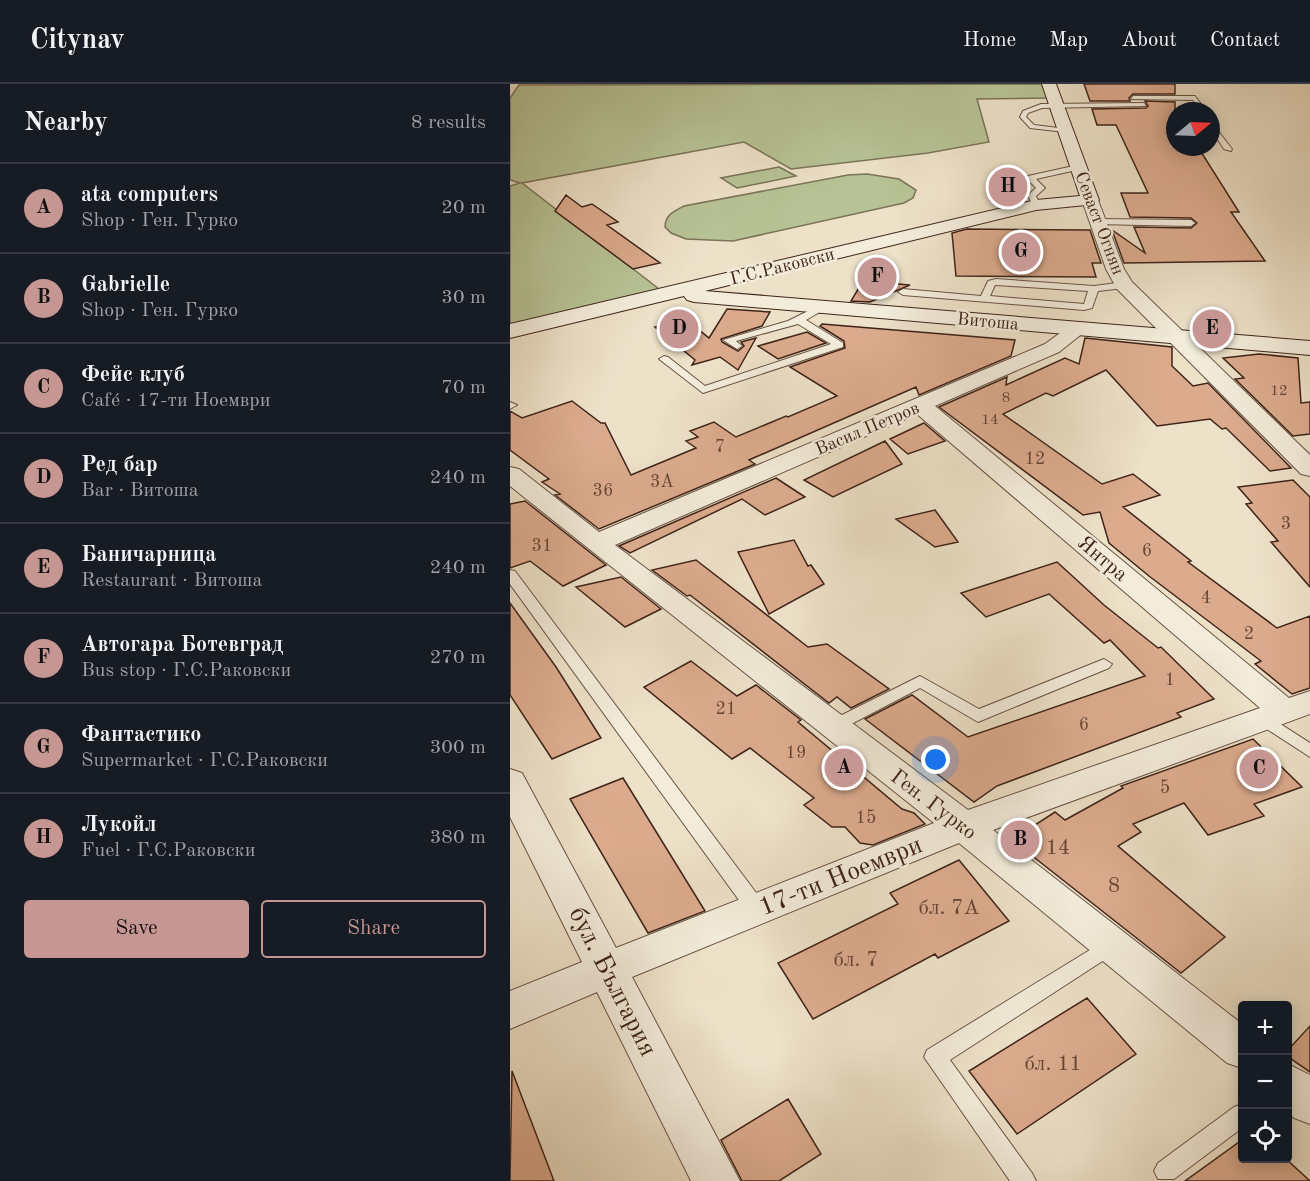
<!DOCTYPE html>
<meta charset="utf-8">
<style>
body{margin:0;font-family:"Old Standard TT",serif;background:#20242c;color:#f1f3f6}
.controls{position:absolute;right:18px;bottom:18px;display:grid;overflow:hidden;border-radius:6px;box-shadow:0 3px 15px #0003}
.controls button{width:54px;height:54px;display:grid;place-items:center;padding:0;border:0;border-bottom:2px solid #363941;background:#171b24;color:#f1f3f6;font:30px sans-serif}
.compass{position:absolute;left:656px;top:18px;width:54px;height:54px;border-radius:50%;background:#171b24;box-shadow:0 3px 15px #0003;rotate:71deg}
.you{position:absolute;left:426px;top:676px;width:21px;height:21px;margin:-15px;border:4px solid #fff;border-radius:50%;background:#1a73e8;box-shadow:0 0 0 9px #1a73e833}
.badge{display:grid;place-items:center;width:39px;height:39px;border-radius:50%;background:#c59692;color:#111;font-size:20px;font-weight:700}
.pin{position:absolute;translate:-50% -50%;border:3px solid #fff;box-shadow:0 2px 6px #0006}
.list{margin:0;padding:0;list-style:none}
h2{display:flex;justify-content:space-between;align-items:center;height:78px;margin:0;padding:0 24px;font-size:26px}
h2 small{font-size:20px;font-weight:400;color:#9ea1a6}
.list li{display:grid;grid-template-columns:39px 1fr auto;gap:18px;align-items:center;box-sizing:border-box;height:90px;padding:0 24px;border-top:2px solid #363941}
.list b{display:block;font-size:22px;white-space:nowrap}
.list p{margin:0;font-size:20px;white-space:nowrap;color:#9ea1a6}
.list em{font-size:20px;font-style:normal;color:#9ea1a6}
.actions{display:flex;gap:12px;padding:18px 24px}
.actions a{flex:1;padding:14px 0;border:2px solid #c59692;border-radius:6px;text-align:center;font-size:21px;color:#c59692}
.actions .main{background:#c59692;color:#111}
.icon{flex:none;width:33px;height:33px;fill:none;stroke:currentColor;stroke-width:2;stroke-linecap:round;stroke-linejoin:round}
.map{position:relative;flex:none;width:800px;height:1097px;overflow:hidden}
header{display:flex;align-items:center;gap:36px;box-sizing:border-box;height:84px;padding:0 30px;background:#171b24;border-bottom:2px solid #363941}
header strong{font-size:28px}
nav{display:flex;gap:33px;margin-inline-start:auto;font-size:21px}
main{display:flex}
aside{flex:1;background:#171b24}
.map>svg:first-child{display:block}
.green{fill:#b7c396;stroke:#7b7458;stroke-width:1.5}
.building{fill:#dcab8e;stroke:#3f2419;stroke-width:1.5}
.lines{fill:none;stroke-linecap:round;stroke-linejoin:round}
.lane-casing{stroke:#6a5345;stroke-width:2}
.street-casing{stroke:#6a5345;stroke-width:2}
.secondary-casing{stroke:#3f2419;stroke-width:2}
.lane{fill:#f3ecdb;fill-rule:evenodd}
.street{fill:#f3ecdb;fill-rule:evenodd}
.secondary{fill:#f3ecdb;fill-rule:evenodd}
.labels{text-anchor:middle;stroke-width:5;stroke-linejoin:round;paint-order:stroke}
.far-number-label{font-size:15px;fill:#664636}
.far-street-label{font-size:18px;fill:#3f2419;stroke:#f3ecdb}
.number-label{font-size:18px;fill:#664636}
.street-label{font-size:21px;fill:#3f2419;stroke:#f3ecdb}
.near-number-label{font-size:21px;fill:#664636}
.near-street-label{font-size:26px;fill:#3f2419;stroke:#f3ecdb}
</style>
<header>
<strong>Citynav</strong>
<nav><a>Home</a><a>Map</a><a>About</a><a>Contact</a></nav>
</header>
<main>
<aside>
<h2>Nearby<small>8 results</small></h2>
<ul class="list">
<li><span class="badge">A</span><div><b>ata computers</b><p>Shop · Ген. Гурко</p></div><em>20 m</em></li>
<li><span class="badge">B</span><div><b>Gabrielle</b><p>Shop · Ген. Гурко</p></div><em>30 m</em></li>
<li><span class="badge">C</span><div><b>Фейс клуб</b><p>Café · 17-ти Ноември</p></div><em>70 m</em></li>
<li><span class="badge">D</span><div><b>Ред бар</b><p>Bar · Витоша</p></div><em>240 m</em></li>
<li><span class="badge">E</span><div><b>Баничарница</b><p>Restaurant · Витоша</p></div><em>240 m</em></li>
<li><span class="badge">F</span><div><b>Автогара Ботевград</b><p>Bus stop · Г.С.Раковски</p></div><em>270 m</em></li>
<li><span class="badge">G</span><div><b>Фантастико</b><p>Supermarket · Г.С.Раковски</p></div><em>300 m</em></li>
<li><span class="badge">H</span><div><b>Лукойл</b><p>Fuel · Г.С.Раковски</p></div><em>380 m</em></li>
</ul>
<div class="actions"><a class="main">Save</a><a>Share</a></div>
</aside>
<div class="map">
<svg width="800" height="1097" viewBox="0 0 800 1097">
<rect width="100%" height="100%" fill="#ede1c8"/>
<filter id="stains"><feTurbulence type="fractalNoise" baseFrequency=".00333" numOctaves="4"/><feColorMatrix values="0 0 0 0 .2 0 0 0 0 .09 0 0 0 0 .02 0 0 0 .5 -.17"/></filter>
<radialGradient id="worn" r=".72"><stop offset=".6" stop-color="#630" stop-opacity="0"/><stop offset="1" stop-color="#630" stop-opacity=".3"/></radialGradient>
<path class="green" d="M 533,0 L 539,14 L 467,15 L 479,58 L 418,69 L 281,85 L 234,58 L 12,99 L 153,208 L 0,243 L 0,102 L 10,99 L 0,96 L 0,14 L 9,1 Z
M 269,83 L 286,92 L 227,104 L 211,94 Z
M 357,90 L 389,95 L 406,106 L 403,114 L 394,119 L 223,157 L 176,155 L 161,149 L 155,143 C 155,131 164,127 174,122 L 338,91 Z"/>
<path class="building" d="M 574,0 L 665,0 L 665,10 L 623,10 L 619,14 L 620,17 L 580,17 Z
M 635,17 L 665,18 L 665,63 L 688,63 L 729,128 L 721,128 L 755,177 L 614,179 L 602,146 L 635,169 L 624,143 L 681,144 L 687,139 L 681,134 L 620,133 L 611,109 L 638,109 L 606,41 L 587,41 L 582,25 L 636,24 L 638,22 Z
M 56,111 L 72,123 L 82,120 L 108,138 L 97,141 L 150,179 L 123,185 L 45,127 Z
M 457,145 L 580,146 L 591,179 L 582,179 L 586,193 L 446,192 L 442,149 Z
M 353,197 L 400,201 L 360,218 L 341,217 Z
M 217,225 L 260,228 L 252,242 L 211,255 L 212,258 L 228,267 L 234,262 L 231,258 L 246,254 L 228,286 L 210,273 L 182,281 L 185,276 L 145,243 L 176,235 L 199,254 Z
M 312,240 L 505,256 L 501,272 L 409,311 L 406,303 L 239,376 L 245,380 L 89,445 L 45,411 L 50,410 L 32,398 L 39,395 L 0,366 L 0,327 L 12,334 L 62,317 L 91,339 L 95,339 L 121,391 L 186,364 L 176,357 L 188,353 L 180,347 L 204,338 L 226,353 L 276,332 L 278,333 L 327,312 L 280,283 L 335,264 L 334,257 L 310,242 Z
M 297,248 L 316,259 L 268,275 L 248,262 Z
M 575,254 L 662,263 L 662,282 L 683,302 L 698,299 L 781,384 L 760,387 L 716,344 L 712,345 L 700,335 L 647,342 L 596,286 L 543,312 L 536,309 L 493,330 L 592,400 L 623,390 L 650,411 L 613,423 L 681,477 L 678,478 L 767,544 L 800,532 L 800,604 L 782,610 L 745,580 L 751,577 L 639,492 L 599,459 L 590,428 L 573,431 L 429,323 L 497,293 L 496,301 L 555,274 L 569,280 Z
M 749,270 L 788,274 L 791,319 L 800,318 L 800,350 L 783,352 L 725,295 L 734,294 L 713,274 Z
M 414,339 L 435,357 L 398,370 L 380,355 Z
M 375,357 L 392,380 L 323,413 L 294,396 Z
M 266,394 L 295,413 L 255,431 L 232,415 L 120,469 L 109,462 Z
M 783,396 L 800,413 L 800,503 L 761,458 L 768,457 L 736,420 L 742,419 L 728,403 Z
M 15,417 L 96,481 L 53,502 L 20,477 L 0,484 L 0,420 Z
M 425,426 L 448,458 L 425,463 L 386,435 Z
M 284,456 L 298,482 L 301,481 L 314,500 L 259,530 L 228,468 Z
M 186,476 L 298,563 L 317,560 L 379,605 L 341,624 L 327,613 L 319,619 L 180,511 L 177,512 L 142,486 Z
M 547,478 L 594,521 L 648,564 L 651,563 L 704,615 L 667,629 L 671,633 L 487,702 L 464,718 L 355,635 L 402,611 L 458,653 L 635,592 L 600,556 L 594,559 L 539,510 L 476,533 L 451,509 Z
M 111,493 L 151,525 L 115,543 L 66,503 Z
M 0,519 L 46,583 L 91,654 L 42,675 L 0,611 Z
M 181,577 L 227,612 L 246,601 L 291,636 L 288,638 L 392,725 L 404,729 L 415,740 L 363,761 L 350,759 L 335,743 L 322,743 L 294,721 L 304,714 L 240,664 L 222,675 L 134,603 Z
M 743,655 L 792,703 L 744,720 L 754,732 L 698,751 L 674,719 L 623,740 L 631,748 L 608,762 L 715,853 L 671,889 L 502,756 L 545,728 L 555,736 L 613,704 L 611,702 Z
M 113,694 L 195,827 L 138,849 L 60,715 Z
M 449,776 L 499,837 L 428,874 L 425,870 L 303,935 L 268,879 L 388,820 L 380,809 Z
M 577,914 L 626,970 L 507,1050 L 459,987 Z
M 800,942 L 800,988 L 777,972 L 777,967 Z
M 2,987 L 44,1097 L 0,1097 Z
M 278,1015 L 311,1070 L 269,1097 L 232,1097 L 211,1056 Z
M 732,1056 L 732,1074 L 775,1074 L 800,1097 L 675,1097 Z"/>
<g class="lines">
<g class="lane-casing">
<path id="lane" d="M 623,12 L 685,12 L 696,27 L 690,27 L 683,16 L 621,15 Z
M 634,19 L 636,22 L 532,24 L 518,29 L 516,33 L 524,41 L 557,45 L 555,48 L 520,44 L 510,33 L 513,27 L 531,20 Z
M 701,38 L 722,65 L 721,67 L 714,65 L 701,45 Z
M 568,81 L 571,81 L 571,85 L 526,95 L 535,104 L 526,112 L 530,121 L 523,123 L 518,111 L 526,104 L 518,96 L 518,92 Z
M 588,135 L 681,136 L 685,139 L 681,142 L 585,140 L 585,136 Z
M 486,195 L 584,202 L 614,198 L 619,201 L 614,204 L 588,207 L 582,224 L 574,226 L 393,211 L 388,208 L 393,205 L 471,212 L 478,197 ZM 485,201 L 486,201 L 578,207 L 574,220 L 480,212 Z
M 312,220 L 315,221 L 315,225 L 296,236 L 333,259 L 333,263 L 193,309 L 149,275 L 154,272 L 158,273 L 195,302 L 321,260 L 288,240 L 226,257 L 232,262 L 227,265 L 213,256 L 278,237 Z
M 0,318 L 7,321 L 0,325 Z
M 0,486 L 5,487 L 253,818 L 256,824 L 253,830 L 246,832 L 239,830 L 0,500 Z
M 594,575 L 602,580 L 599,584 L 468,638 L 410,604 L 328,647 L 316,647 L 314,643 L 316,639 L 410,592 L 469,625 Z
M 755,630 L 800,659 L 800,673 L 749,640 L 747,636 L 749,632 Z
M 601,853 L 608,855 L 611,861 L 608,867 L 440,976 L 522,1089 L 526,1097 L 500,1097 L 414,973 L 417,966 Z
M 732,1020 L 732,1044 L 664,1095 L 648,1095 L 644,1087 L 648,1079 L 724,1023 Z"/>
</g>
<g class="street-casing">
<path id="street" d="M 580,111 L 588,116 L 614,185 L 622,198 L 800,371 L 800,392 L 791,390 L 607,205 L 596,185 L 572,116 Z
M 568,239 L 575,241 L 578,245 L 549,268 L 425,322 L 779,614 L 800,607 L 800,630 L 483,746 L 732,940 L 732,984 L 717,979 L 449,759 L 122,893 L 230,1097 L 181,1097 L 87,908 L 0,945 L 0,907 L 72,878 L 0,733 L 0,685 L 12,689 L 106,864 L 424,739 L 0,402 L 0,383 L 9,385 L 89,448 L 535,260 L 561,241 ZM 407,330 L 750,624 L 458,726 L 105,461 Z
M 778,980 L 800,991 L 800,1040 L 784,1034 L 778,1028 Z"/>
</g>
<g class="secondary-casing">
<path id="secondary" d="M 532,0 L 546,0 L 589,116 L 586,120 L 526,126 L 195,207 L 800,257 L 800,271 L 184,218 L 177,216 L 174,212 L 0,254 L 0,240 L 526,116 L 570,112 Z"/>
</g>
<use href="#lane" class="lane"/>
<use href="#street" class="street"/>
<use href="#secondary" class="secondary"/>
</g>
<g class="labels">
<g class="far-number-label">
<text x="769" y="311">12</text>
<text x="496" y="318">8</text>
<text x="480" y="340">14</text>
</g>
<g class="far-street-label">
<text transform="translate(590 139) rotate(69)" y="6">Севаст Огнян</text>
<text transform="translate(272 182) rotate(-14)" y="6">Г.С.Раковски</text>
<text transform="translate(478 237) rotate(5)" y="6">Витоша</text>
<text transform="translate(357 344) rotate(-23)" y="6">Васил Петров</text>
</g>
<g class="number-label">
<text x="210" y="368">7</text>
<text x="525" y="380">12</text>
<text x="152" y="403">3А</text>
<text x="93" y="412">36</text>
<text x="776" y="445">3</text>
<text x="32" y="467">31</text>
<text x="637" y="472">6</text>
<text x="696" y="519">4</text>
<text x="739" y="555">2</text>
<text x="660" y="601">1</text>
<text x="216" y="630">21</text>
<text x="574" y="646">6</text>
<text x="286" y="674">19</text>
<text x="655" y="709">5</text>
<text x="356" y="739">15</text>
</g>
<g class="street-label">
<text transform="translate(593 474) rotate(40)" y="7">Янтра</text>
<text transform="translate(424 720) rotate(37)" y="7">Ген. Гурко</text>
</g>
<g class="near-number-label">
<text x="548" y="770">14</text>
<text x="604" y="808">8</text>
<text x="439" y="830">бл. 7А</text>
<text x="346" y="882">бл. 7</text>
<text x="543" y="986">бл. 11</text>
</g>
<g class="near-street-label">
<text transform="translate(330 791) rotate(-22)" y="9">17-ти Ноември</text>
<text transform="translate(104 897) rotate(63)" y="9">бул. България</text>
</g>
</g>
<rect width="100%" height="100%" filter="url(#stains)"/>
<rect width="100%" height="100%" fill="url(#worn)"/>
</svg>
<div class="controls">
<button>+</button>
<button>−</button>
<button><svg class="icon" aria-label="locate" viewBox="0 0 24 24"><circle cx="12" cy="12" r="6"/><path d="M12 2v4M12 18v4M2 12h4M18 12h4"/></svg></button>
</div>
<svg class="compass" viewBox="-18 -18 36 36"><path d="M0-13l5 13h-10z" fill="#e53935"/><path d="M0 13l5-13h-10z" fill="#9ea1a6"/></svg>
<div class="you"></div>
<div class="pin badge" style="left:334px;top:684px">A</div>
<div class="pin badge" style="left:510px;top:756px">B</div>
<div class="pin badge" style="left:749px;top:685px">C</div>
<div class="pin badge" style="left:169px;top:245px">D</div>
<div class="pin badge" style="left:702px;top:245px">E</div>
<div class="pin badge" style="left:367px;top:193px">F</div>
<div class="pin badge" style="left:511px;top:168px">G</div>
<div class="pin badge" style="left:498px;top:103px">H</div>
</div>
</main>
